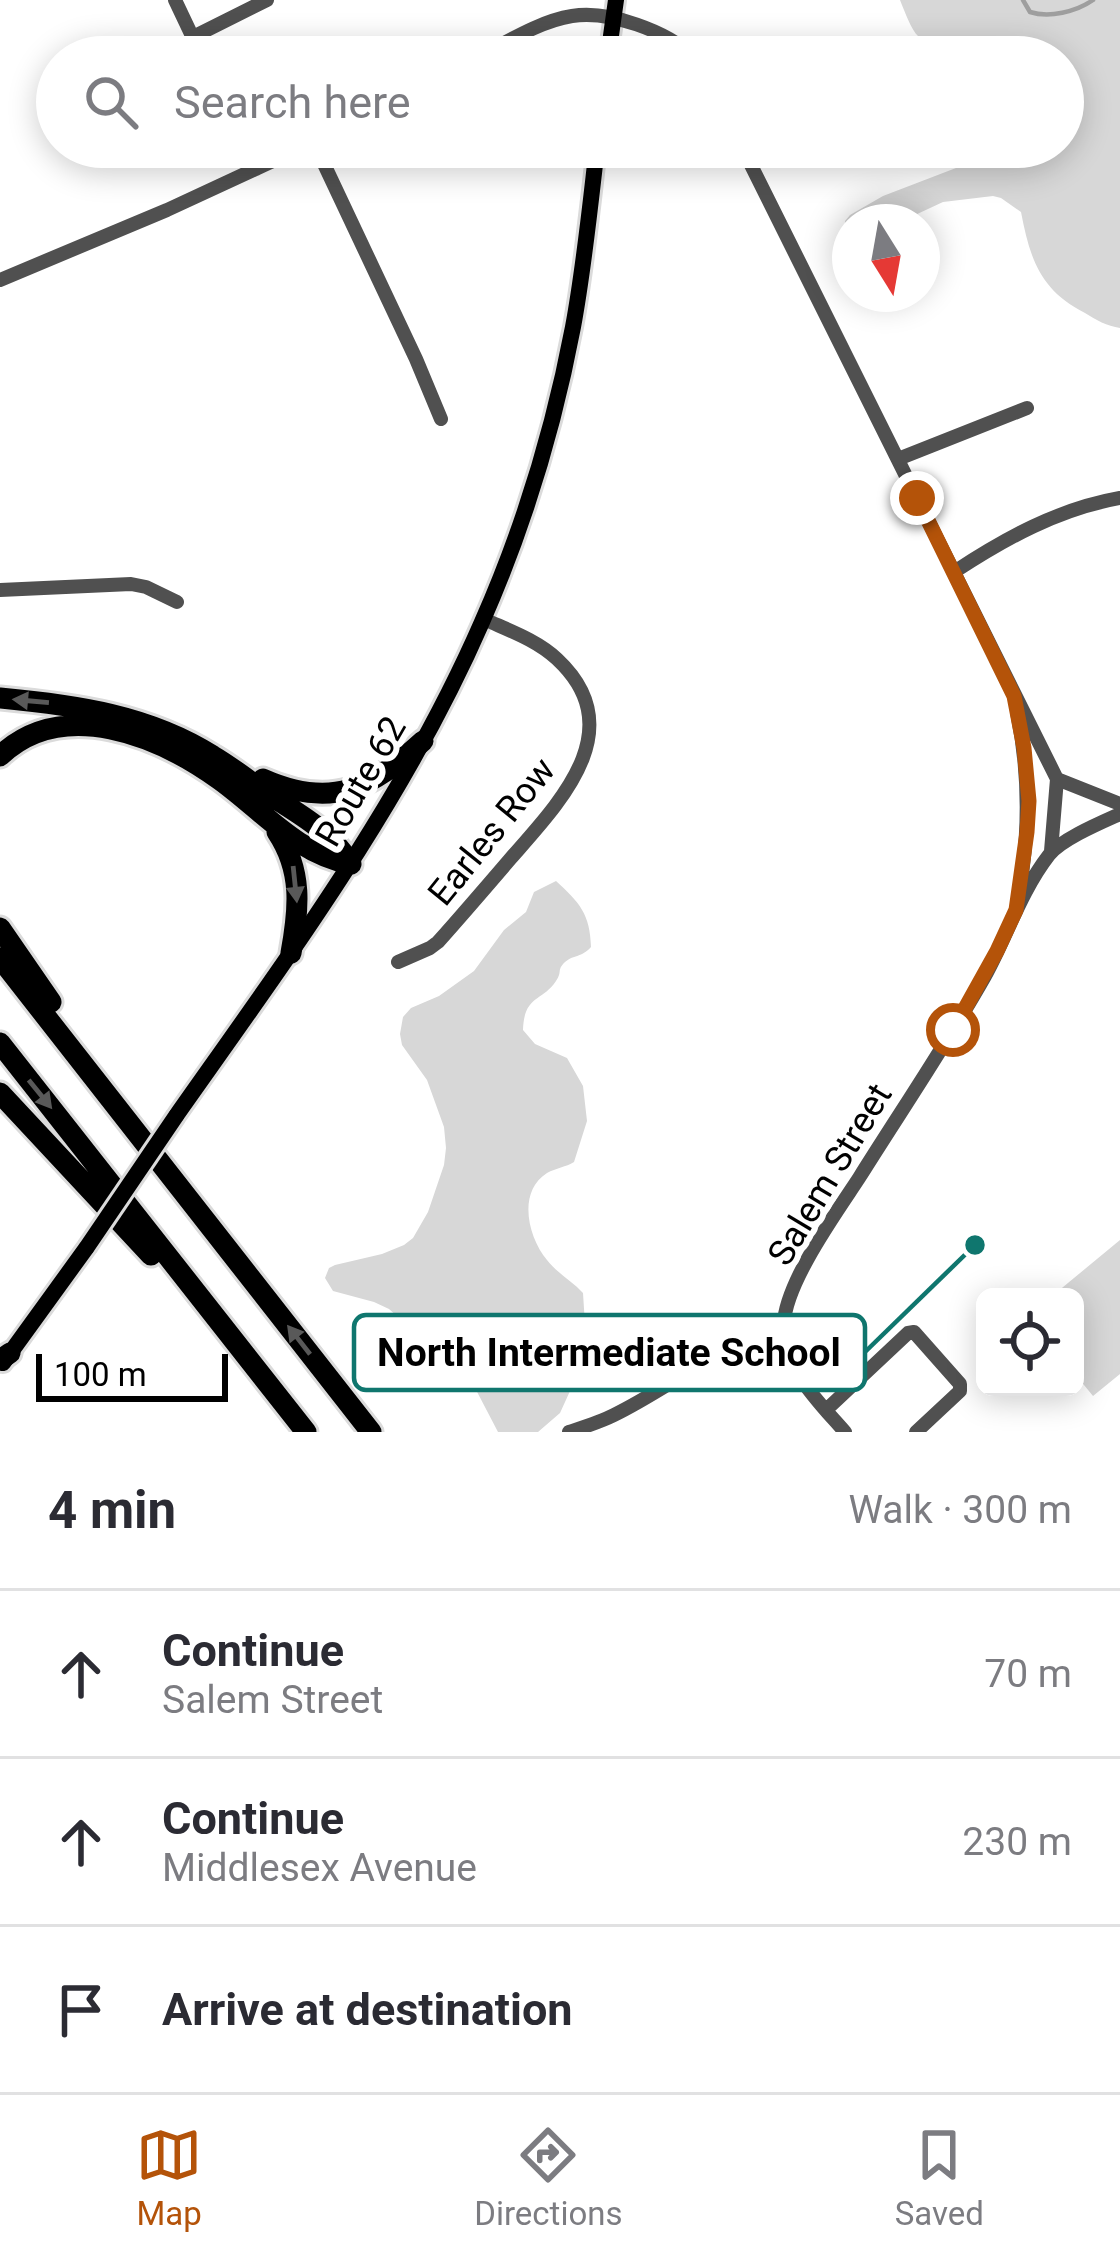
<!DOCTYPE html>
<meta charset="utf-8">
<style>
body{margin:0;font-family:Roboto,sans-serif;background:#f2f2f3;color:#2b2b33}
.controls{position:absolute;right:36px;bottom:36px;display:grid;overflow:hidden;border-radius:18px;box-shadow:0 6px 30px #0003}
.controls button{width:108px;height:108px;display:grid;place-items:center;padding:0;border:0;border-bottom:3px solid #e1e1e2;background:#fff;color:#2b2b33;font:60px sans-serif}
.compass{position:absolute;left:832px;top:204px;width:108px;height:108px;border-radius:50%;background:#fff;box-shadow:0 6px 30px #0003;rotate:169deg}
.scale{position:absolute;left:36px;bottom:30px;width:192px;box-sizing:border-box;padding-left:12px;border:6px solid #000;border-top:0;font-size:33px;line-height:42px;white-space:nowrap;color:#000;-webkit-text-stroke:9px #fff;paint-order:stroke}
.stop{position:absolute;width:36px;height:36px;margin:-27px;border:9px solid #b45309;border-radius:50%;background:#fff}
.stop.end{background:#b45309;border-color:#fff;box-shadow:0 3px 12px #0008}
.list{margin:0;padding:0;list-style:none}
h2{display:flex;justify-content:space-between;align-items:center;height:156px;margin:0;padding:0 48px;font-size:51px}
h2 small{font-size:39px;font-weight:400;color:#7c7c81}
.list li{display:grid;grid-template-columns:78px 1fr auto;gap:36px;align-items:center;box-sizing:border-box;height:168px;padding:0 48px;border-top:3px solid #e1e1e2}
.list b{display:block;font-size:45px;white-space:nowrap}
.list p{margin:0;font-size:39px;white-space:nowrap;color:#7c7c81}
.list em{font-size:39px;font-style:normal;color:#7c7c81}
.icon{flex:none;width:66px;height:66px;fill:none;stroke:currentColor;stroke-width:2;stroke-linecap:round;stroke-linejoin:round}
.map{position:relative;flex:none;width:1120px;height:1432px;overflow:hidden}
.search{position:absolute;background:#fff;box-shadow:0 6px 30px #0003;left:36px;right:36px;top:36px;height:132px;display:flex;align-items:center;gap:30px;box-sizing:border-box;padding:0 42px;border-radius:66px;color:#7c7c81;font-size:45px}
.sheet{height:660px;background:#fff}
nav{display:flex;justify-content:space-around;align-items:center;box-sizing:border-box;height:168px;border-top:3px solid #e1e1e2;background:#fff;font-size:33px;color:#7c7c81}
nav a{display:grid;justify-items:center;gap:6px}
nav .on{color:#b45309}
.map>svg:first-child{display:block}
.green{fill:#d7d7d7}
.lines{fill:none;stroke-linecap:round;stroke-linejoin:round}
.stream{stroke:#9e9e9e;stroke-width:4.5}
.major-casing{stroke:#dbdbdb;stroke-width:22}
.highway-casing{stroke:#dbdbdb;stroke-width:27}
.minor{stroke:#505050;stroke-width:14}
.major{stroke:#000;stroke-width:16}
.highway{stroke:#000;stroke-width:21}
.major-bridge-casing{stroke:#dbdbdb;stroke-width:22;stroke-linecap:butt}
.major-bridge{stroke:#000;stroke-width:16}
.oneway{fill:#595959}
.route{stroke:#b45309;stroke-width:15}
.labels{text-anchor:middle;stroke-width:12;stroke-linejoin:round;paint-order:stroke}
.street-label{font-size:36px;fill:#000;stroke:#fff}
.leader{fill:none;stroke:#0f766e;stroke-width:4.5}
.callout-dot{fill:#0f766e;stroke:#fff;stroke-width:4.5}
.callout{fill:#fff;stroke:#0f766e;stroke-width:4.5}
.callout-label{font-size:39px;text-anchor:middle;font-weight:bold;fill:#000}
</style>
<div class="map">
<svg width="1120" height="1432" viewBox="0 0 1120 1432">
<rect width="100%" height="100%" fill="#fff"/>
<path class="green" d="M 900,0 L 1120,0 L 1120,328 C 1107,326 1096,320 1085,313 C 1040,290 1030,259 1021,212 L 1001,198 L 993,196 L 943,202 L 900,222 L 850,222 L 850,235 L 847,234 L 845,221 L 850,215 L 883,196 L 969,163 L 995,147 L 1063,147 L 1063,57 L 978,57 L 969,38 C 919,45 919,48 900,0 Z
M 556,881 C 580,903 590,914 591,947 C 581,958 575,954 565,962 C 556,971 563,971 556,981 C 542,1002 524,995 523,1030 L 535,1044 L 567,1058 L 583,1086 L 587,1121 L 574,1162 C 566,1167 556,1168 547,1173 C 517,1192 528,1237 547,1260 C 557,1273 572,1281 583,1293 L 586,1340 L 570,1391 L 560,1413 L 538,1432 L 498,1432 L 474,1386 L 444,1353 L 428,1344 L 389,1309 L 374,1302 L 333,1291 L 325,1278 L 329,1268 L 335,1265 L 382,1254 L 404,1245 L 413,1238 L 428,1212 L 444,1165 L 446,1148 L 444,1127 L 427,1080 L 402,1045 L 400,1034 L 403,1017 L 411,1008 L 439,996 L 474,971 L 504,930 L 526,912 L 534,892 Z
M 1120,1240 L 1120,1374 L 1093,1396 L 1075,1374 L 1075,1297 L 1051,1297 Z"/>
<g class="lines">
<path class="stream" d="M 1023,0 L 1030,12 C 1049,18 1076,12 1093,0"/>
<g class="major-casing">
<path id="major" d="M 608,57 L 616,0
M 176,1116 C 288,957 404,801 482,622 C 523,529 554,427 573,327 C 584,268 590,207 597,147
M 3,1363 L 87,1247"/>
</g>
<g class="highway-casing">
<path id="highway" d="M 0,698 C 75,705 148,715 213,756 C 232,767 249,781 267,793 C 301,816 328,828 351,864
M 0,756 C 63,696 159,736 220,780 C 263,811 297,854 351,864
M 263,779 C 333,810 371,788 423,741
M 277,832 C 303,871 299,909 291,953
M 0,928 L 51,1002
M 0,958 L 371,1432
M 0,1043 L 306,1432
M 0,1093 L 151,1255
M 0,1360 L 10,1353"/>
</g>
<path class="minor" d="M 175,0 L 202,57
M 193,37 L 267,0
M 478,57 C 507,42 540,21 572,16 C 609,10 667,31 694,57
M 245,147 L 256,169
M 316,147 L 416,359 L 441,419
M 742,147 L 1057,779 L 1120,804
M 0,280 L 167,210 L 303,147
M 898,459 L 1027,408
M 954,572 C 1006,538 1058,509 1120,498
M 0,590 L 131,584 L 146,587 L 177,602
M 1017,712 C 1030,775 1030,835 1018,899
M 1051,851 L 1057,779
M 398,962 L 430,948 L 438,942 C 463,914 487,886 511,858 C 560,802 632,729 557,659 C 537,640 508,630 484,619
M 826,1410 L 908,1333 L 914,1332 L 960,1384 L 960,1391 L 916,1432
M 569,1432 C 584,1427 600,1422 614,1415 C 670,1388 721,1343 784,1330
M 845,1432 C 818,1401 782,1368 784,1323 C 786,1282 836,1213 859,1178 C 901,1111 946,1045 985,976 C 1007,936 1021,891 1049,855 C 1062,839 1100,823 1120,814"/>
<use href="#major" class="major"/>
<use href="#highway" class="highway"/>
<g class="major-bridge-casing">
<path id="major-bridge" d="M 87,1247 L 176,1116"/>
</g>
<use href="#major-bridge" class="major-bridge"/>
</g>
<defs><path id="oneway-solid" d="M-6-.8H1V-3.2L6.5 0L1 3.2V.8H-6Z" transform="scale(3)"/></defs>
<g class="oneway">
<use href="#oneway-solid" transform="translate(31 701) rotate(-175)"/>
<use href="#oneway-solid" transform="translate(295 884) rotate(84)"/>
<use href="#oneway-solid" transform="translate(40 1094) rotate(51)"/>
<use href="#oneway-solid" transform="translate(299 1340) rotate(-128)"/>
</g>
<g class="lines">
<path class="route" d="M 917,498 L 1014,696 L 1024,748 L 1029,801 L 1027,832 L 1016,910 L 997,951 L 953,1030"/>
</g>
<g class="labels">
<g class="street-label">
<text transform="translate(360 781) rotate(-60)" y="13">Route 62</text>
<text transform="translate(491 831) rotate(-51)" y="13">Earles Row</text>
<text transform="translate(829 1174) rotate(-59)" y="13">Salem Street</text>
</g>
</g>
<path class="leader" d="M975 1245L865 1352"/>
<circle class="callout-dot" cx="975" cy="1245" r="12"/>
<rect class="callout" x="354" y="1315" width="511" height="75" rx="12"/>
<g class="callout-label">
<text x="609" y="1366">North Intermediate School</text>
</g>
</svg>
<div class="controls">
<button><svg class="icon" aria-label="locate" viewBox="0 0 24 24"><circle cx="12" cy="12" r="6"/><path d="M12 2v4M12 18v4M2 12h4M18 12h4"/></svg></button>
</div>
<svg class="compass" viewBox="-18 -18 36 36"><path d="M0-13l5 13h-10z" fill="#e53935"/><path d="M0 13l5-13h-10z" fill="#7c7c81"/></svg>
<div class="scale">100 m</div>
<div class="stop" style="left:953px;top:1030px"></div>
<div class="stop end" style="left:917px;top:498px"></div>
<div class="search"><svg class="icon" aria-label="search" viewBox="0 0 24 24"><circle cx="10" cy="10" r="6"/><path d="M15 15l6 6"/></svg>Search here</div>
</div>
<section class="sheet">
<h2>4 min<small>Walk · 300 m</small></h2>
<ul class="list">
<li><svg class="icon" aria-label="ahead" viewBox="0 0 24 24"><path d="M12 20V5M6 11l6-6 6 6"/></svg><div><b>Continue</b><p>Salem Street</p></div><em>70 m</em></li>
<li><svg class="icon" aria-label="ahead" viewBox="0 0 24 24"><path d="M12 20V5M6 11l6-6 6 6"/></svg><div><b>Continue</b><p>Middlesex Avenue</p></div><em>230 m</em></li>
<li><svg class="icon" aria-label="arrive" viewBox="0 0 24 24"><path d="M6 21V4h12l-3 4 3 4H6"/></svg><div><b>Arrive at destination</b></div></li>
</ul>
</section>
<nav>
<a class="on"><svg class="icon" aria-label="map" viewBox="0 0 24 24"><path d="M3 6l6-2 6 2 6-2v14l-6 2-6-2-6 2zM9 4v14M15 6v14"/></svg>Map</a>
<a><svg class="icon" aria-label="directions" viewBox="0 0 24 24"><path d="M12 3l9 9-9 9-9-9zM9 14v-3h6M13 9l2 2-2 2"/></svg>Directions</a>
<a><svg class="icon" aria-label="saved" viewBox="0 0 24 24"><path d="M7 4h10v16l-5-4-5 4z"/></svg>Saved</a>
</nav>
